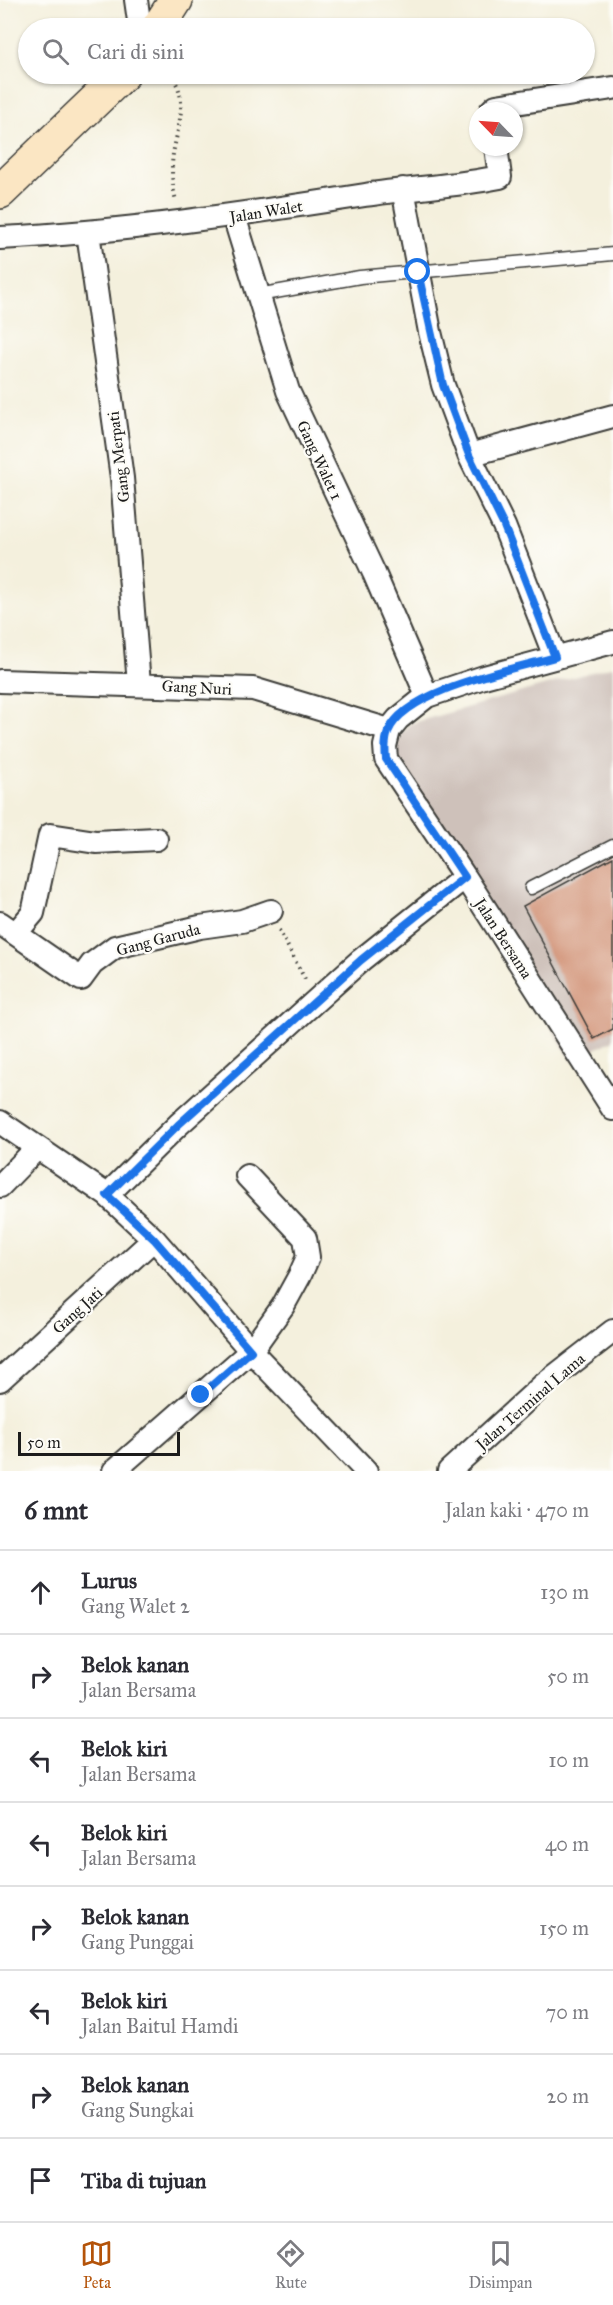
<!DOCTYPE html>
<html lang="id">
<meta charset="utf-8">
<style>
body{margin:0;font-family:"IM FELL Great Primer",serif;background:#f7f7f7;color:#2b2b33}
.compass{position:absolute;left:469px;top:102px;width:54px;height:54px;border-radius:50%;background:#fff;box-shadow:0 2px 4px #0004;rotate:295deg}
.scale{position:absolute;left:18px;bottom:15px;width:162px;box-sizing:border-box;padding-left:6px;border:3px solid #1c1c1c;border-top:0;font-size:16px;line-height:21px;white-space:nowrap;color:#1c1c1c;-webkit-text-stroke:4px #fdfcf7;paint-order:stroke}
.stop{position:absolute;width:18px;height:18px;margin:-14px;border:4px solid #1a73e8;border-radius:50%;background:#fff}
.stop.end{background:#1a73e8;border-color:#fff;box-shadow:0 2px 6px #0008}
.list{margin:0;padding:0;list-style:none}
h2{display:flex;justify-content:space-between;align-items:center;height:78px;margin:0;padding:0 24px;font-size:26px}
h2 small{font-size:20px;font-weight:400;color:#7c7c81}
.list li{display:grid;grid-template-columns:39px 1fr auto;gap:18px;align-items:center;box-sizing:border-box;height:84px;padding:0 24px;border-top:2px solid #e1e1e2}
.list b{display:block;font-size:22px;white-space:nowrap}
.list p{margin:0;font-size:20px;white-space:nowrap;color:#7c7c81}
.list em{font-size:20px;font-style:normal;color:#7c7c81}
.icon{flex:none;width:33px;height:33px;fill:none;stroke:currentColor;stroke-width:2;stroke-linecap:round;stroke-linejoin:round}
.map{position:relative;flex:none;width:613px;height:1471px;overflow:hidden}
.search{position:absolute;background:#fff;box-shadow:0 2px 4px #0004;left:18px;right:18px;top:18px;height:66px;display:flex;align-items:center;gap:15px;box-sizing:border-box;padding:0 21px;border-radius:33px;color:#7c7c81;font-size:22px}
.sheet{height:750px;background:#fff}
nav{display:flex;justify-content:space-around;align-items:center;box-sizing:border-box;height:84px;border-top:2px solid #e1e1e2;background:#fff;font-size:16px;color:#7c7c81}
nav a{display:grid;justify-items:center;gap:3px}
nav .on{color:#b45309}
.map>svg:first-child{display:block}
.industrial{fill:#cec1ba}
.building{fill:#d3967c}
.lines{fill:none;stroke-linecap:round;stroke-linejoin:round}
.lane-casing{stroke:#3c3c39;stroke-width:15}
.street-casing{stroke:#3c3c39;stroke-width:26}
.secondary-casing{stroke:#3c3c39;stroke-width:36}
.path{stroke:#3c3c39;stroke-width:4;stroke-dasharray:1.5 4.5;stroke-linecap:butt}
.lane{stroke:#fff;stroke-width:12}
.street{stroke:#fff;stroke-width:22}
.secondary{stroke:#fbe6c3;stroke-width:33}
.route{stroke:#1a73e8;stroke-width:8}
.labels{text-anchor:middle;stroke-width:4.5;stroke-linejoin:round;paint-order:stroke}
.street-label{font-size:16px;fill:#1c1c1c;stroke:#fdfcf7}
</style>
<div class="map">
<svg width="613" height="1471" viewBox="0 0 613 1471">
<rect width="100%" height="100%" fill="#fdfcf7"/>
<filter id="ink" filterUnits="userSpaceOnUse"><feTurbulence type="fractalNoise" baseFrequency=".0167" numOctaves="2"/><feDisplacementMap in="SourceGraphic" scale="12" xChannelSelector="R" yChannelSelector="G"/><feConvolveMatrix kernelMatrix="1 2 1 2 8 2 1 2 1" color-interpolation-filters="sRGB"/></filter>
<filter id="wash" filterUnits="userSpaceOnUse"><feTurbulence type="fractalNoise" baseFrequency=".008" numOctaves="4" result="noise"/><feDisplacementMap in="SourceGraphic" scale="24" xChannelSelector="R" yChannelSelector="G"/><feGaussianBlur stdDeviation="1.35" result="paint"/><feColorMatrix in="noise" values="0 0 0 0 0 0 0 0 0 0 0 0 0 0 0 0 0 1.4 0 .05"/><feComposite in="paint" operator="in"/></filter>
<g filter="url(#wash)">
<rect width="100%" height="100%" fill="#f4f0dd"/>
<path class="industrial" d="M 613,666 L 613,1040 L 572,1061 L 381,758 L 409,724 Z"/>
<g id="blocks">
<path class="building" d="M 613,857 L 613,1029 L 594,1039 L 523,906 Z"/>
</g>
</g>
<g filter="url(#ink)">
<use href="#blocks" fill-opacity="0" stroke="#3c3c39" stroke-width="1.5"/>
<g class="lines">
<g class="lane-casing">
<path id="lane" d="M 258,295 L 360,277 L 613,254
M 531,888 L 613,846"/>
</g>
<g class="street-casing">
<path id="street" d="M 136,0 L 140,28
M 491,111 L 496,106 L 613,88
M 403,189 L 430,332 L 443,385 L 469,455 L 504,526 L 555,657
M 234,216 L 288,391 L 374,573 L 427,696
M 88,232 L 122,478 L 139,684
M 0,238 C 123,232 244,214 365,195 C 410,188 456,186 500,177 L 496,147
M 469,455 L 613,416
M 613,642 L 484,677 L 427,696 L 398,719 L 389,730 L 385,746 L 386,759 L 465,877 L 613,1109
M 0,681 L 253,689 L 389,730
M 0,923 L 81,979 L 92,964 L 115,947 L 200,927 L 242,921 L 271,911
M 16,933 L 33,913 L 50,835 L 96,842 L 156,839
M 0,1122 L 107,1195 L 154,1239 L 251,1351 L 366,1471
M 0,1186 L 37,1148
M 107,1195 L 178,1125 L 361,960 L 465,877
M 0,1380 L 154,1239
M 114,1471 L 251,1351 L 283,1306 L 300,1275 L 308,1257 L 305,1238 L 247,1176
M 449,1471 L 542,1386 L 613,1331"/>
</g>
<g class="secondary-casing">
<path id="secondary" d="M 158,28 L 176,0
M 0,192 L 123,74"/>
</g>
<path class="path" d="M 169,74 C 191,95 177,129 173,154 C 171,168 172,187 176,200
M 279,930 L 306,981"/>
<use href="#lane" class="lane"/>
<use href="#street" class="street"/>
<use href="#secondary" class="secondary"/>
</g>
</g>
<g class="lines" filter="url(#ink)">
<path class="route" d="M 201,1395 L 251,1351 L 154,1239 L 107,1195 L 178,1125 L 361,960 L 465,877 L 386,759 C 385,750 385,740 388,732 C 405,689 514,669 555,657 L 504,526 L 469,455 L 443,385 L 418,272"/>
</g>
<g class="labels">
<g class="street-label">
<text transform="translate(266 211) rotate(-9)" y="6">Jalan Walet</text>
<text transform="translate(118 457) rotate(-97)" y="6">Gang Merpati</text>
<text transform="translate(320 460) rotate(65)" y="6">Gang Walet 1</text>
<text transform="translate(197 687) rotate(3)" y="6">Gang Nuri</text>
<text transform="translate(504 938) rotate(57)" y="6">Jalan Bersama</text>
<text transform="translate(158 939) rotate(-15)" y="6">Gang Garuda</text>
<text transform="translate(77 1310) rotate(-42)" y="6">Gang Jati</text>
<text transform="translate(530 1401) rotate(-41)" y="6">Jalan Terminal Lama</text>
</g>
</g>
</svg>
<svg class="compass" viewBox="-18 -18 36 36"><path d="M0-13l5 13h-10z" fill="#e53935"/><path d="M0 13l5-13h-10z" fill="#7c7c81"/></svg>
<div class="scale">50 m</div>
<div class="stop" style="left:418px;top:272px"></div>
<div class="stop end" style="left:201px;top:1395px"></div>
<div class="search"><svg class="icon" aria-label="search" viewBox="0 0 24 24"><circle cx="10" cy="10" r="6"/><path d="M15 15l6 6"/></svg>Cari di sini</div>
</div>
<section class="sheet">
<h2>6 mnt<small>Jalan kaki · 470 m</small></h2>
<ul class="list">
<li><svg class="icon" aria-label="ahead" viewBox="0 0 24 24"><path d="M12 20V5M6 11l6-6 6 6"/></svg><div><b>Lurus</b><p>Gang Walet 2</p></div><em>130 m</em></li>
<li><svg class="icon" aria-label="right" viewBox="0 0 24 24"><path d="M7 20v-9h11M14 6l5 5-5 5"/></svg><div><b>Belok kanan</b><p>Jalan Bersama</p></div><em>50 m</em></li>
<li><svg class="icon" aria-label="left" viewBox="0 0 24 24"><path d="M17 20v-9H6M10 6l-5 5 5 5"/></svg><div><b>Belok kiri</b><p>Jalan Bersama</p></div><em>10 m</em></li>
<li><svg class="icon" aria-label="left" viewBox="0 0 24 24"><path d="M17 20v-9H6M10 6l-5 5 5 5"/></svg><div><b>Belok kiri</b><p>Jalan Bersama</p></div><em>40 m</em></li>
<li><svg class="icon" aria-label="right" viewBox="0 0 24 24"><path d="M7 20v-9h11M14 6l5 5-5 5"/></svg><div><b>Belok kanan</b><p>Gang Punggai</p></div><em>150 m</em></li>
<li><svg class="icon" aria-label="left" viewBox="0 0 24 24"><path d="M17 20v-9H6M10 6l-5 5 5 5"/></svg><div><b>Belok kiri</b><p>Jalan Baitul Hamdi</p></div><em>70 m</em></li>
<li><svg class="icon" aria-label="right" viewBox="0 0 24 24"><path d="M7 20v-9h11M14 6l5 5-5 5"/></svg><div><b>Belok kanan</b><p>Gang Sungkai</p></div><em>20 m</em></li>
<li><svg class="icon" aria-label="arrive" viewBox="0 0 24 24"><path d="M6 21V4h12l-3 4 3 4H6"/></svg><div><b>Tiba di tujuan</b></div></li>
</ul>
</section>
<nav>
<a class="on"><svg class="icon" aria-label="map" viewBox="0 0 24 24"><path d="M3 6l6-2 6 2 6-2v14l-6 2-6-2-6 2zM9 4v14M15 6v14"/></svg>Peta</a>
<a><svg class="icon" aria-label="directions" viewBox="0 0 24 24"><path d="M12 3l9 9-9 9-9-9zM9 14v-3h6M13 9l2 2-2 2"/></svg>Rute</a>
<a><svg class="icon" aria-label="saved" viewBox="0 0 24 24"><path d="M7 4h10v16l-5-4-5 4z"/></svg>Disimpan</a>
</nav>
